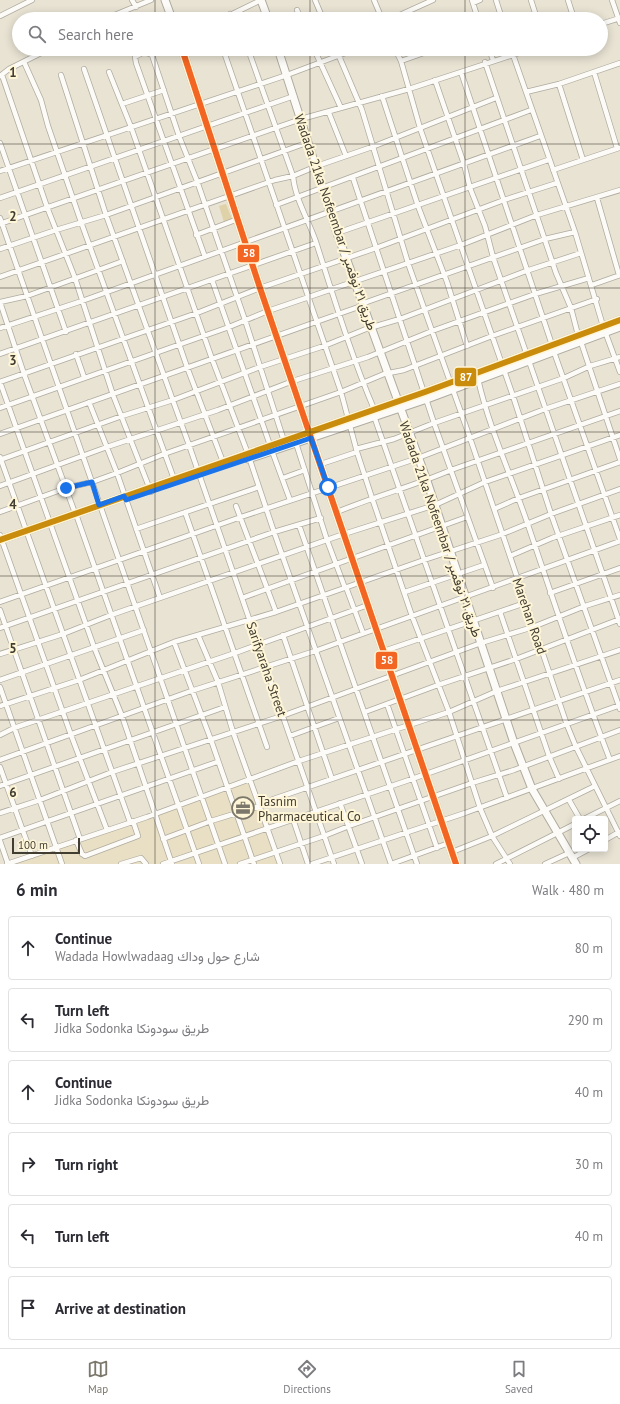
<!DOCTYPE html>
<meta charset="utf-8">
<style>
body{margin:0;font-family:"PT Sans",Vazirmatn,sans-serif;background:#f7f7f7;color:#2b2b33}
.controls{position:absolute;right:12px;bottom:12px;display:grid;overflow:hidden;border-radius:4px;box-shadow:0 2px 10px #0003}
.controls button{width:36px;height:36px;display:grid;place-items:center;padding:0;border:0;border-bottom:1px solid #e1e1e2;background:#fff;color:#2b2b33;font:20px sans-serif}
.scale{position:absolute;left:12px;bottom:10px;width:68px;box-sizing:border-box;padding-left:4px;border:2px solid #413d31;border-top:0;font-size:11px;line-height:14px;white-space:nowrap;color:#413d31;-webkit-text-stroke:3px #fff5d7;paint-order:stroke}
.stop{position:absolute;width:12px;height:12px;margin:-9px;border:3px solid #1a73e8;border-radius:50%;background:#fff}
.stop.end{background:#1a73e8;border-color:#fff;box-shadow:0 1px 4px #0008}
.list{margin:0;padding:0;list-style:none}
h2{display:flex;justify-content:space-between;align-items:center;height:52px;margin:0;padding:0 16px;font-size:17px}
h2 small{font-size:13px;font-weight:400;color:#7c7c81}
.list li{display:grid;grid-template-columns:26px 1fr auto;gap:12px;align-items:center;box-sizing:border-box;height:64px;margin:0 8px 8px;padding:0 8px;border:1px solid #e1e1e2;border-radius:4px}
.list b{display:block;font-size:15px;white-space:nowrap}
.list p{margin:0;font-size:13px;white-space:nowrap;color:#7c7c81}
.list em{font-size:13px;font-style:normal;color:#7c7c81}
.icon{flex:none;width:22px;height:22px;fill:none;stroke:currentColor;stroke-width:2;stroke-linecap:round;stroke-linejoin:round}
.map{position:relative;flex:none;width:620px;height:864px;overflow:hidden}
.search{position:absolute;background:#fff;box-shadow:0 2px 10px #0003;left:12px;right:12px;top:12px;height:44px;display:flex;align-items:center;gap:10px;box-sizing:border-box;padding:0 14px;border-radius:22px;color:#7c7c81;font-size:15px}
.sheet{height:484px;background:#fff}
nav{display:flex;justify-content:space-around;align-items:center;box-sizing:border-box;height:56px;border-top:1px solid #e1e1e2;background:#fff;font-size:11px;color:#7c7c81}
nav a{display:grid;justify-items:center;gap:2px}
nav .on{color:#7b776a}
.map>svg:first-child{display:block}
.built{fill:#e8dfc4}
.green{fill:#dfd1a8}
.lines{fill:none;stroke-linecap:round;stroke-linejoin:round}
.street-casing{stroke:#afab9f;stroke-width:6}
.secondary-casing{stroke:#afab9f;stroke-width:9}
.street{stroke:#fcfbf8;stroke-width:4.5}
.secondary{stroke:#fcfbf8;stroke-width:7}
.bus-1-casing{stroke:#fff5d7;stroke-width:9}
.bus-2-casing{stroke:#fff5d7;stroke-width:9}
.bus-1{stroke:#f26522;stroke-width:6}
.bus-2{stroke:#ca8c0c;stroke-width:6}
.route{stroke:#1a73e8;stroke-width:5}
.grid{fill:none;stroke:#413d31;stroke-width:1;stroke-opacity:0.55}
.labels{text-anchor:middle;stroke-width:4;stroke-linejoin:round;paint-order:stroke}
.street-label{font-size:13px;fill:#413d31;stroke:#fff5d7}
.poi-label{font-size:13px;fill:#413d31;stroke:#fff5d7;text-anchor:start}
.grid-label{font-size:13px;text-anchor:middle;font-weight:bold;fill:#413d31;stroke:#fff5d7;stroke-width:4;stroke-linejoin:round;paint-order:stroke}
.line-badge{stroke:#fff5d7;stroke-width:1.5}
.badge-label{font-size:11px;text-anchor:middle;font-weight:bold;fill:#fff}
</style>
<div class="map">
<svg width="620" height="864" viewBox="0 0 620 864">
<rect width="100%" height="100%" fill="#e8e3d3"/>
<path class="built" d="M 248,780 L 278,864 L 15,864 L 46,853 Z"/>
<path class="green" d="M 226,204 L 232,219 L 224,222 L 219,206 Z"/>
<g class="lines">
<g class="street-casing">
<path id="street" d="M 132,0 L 136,7
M 315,0 L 323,19
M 374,0 L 382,19
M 472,0 L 478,19
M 496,0 L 502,19
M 531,0 L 537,19
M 568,0 L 574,19
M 612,0 L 620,23
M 473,3 L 480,0
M 297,10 L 301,19
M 230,14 L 235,19
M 0,16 L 32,0
M 105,19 L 151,0
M 222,19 L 261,0
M 391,19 L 433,0
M 601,24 L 620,18
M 223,49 L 341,392 L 357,452 L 372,498 L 412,616 L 449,712 L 480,808 L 492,836 L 510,864
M 248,49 L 293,176 C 295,199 309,221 316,242 C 334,298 351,355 374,409
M 314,49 L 341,108
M 336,49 L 362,110 L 408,263 L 470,438 L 567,725 L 576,747 L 620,836
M 395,49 L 401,61 L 420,128 L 513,396 L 551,514 L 620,709
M 489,49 L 493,60
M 511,49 L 575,232 L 603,326 L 620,372
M 401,61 L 435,49
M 24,62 L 41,100 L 48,126 L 81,222 L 174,479
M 485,62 L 556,273 L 571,308 L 578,335
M 84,69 L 187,367 L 223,462
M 109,72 L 131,127 L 212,359 L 248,454 L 274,532 L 391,864
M 461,72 L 552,345
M 594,72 L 617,148
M 2,75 L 47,207 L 75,278 L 113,395 L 151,492
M 61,75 L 106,215 L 189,445 L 334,864
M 0,76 L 9,69 L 49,49
M 435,80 L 464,164 L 470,188 L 485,226 L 493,257 L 620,624
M 559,84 L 583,160
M 526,92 L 559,84 L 620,63
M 382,96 L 418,206 L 447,282 L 467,346
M 122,104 L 164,90
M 329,113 L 346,156
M 0,143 L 66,332
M 553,170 L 619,148
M 0,171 L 287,75 L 356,49
M 353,178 L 434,423 L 493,588
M 0,198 L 294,96
M 597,198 L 619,275
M 276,205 L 531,110
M 0,218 L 225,864
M 0,224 L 301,119 L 409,89 L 531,49
M 337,233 L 548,160
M 196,235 L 238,219
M 0,249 L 56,230 L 106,215 L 309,142
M 205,257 L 136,63 L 135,57 L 144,52 L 152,55 L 179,136 L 197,181 L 245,320 L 284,441
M 0,277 L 275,180 L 293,176 L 317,166 L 372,147 L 496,98
M 212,280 L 270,445
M 592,285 L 620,275
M 0,302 L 24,374 L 75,513
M 0,302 L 27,296 L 123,261
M 364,303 L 545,239 L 575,232
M 0,328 L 82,301 L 540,136
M 581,342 L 620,459
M 554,352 L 620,539
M 0,354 L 316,243
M 76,354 L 84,377
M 478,379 C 489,428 511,475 527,522 C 554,602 580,682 610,760
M 89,402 L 117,473 L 160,598
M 0,408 L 229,327 L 268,311 L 461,245 L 537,215 L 620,190
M 374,416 L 507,798
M 0,434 L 364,305
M 296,443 L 327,540 L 345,588
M 356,449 L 394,439 L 434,423 L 564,378 L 590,366 L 620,357
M 272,451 L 290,500
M 0,457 L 130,822
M 0,460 L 122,416 L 173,400 L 260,367 L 324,346 L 366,329 L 400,319 L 526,271 L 581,253
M 321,464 L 357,452
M 283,478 L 305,470
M 0,486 L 107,447 L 218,410 L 293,381 L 368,357 L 432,331 L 535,294 L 589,278
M 236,506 L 276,612
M 494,509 L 519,498 L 620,462
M 0,512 L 66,488 L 92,482 L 117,473 L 164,454 L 341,392 L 384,374 L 404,370 L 492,336 L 597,299
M 185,512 L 267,747
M 337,512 C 375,496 414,486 451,470 L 620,411
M 77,517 L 199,864
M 299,525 L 417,864
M 136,529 L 259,487
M 0,535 L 71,735 L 107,830
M 510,556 L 552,538 L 620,515
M 346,587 L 363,633
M 405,592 L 484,565
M 550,593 L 620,568
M 242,598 L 467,517
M 0,602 L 241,517 L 418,458 L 545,409 L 620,384
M 0,610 L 80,839
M 500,612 L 549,756 L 559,779
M 0,628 L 274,532 L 321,518
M 198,635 L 218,682 L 233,732 L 280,864
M 283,635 L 332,779
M 174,642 L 211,740 L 254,864
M 384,651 L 525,603
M 0,654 L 63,634 L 111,615 L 344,534 L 435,505 L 485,482 L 620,435
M 0,680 L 144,630
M 0,687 L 62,864
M 387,704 L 437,848
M 0,706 L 79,680 L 174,642 L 276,612 L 424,560 L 500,535 L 551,514 L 620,489
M 365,712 L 438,685 L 516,659 L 620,619
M 0,735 L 14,728 L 235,653 L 368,605
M 290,736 L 339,718
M 0,760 L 191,691 L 315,651 L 620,541
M 0,767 L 32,856
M 0,786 L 225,707
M 569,800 L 580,819
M 340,803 L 362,864
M 259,804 L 620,680
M 0,813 L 40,800 L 112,772 L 282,716 L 481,643 L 533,627 L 585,606 L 620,595
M 293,819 L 308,864
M 584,819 L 620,801
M 0,838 L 217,762
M 163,839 L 211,821 L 260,806
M 76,840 L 82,854 L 85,856 L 138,836 L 133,821
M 605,840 L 619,832
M 0,841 L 8,864
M 452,852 L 492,836 L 595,786
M 572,858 L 589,849
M 7,864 L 147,817 L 299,761 L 449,712 L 497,691 L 620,650
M 121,864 L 141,858 L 146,864
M 163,864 L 412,779 L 620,705
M 172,864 L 122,716 L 94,647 L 0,382 L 197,313 L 260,288 L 376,248 L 504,200 L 557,183
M 240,864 L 324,836 L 349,826 L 472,783 L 514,770 L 620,730
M 312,864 L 465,813 L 620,756
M 391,864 L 449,843
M 496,864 L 575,824
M 545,864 L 569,853"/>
</g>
<g class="secondary-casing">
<path id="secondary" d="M 165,0 L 172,19
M 261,0 L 268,19
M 182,49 L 260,288 L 456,864
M 278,49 L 337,233 L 427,481 L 514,743 L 532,789 L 576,864
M 248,459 L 427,399 L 620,327
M 0,540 L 425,392 L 620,320"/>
</g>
<use href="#street" class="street"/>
<use href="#secondary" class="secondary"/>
<g class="bus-1-casing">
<path id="bus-1" d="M 182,49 L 260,288 L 456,864"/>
</g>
<g class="bus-2-casing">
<path id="bus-2" d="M 0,540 L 425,392 L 620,320"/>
</g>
<use href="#bus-1" class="bus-1"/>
<use href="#bus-2" class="bus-2"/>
</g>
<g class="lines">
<path class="route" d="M 66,488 L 92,482 L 99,505 L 124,496 L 126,500 L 311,438 L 328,487"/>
</g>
<path class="grid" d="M 155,0 L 155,19M 310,0 L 310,19M 465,0 L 465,19M 155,49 L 155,864M 310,49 L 310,864M 465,49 L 465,864M 0,144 L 620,144M 0,288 L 620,288M 0,432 L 620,432M 0,576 L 620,576M 0,720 L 620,720"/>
<defs>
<g id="office-ring" transform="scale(1.15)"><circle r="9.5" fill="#fff5d7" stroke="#7b776a" stroke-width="1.5"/><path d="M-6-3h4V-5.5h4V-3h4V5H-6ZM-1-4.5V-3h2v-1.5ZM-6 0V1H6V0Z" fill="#7b776a"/></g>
</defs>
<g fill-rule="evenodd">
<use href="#office-ring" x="243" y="808"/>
</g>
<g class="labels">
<g class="street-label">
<text transform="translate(336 222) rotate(71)" y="5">Wadada 21ka Nofeembar / طريق ٢١ نوفمبر</text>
<text transform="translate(441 529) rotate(71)" y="5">Wadada 21ka Nofeembar / طريق ٢١ نوفمبر</text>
<text transform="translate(530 616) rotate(71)" y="5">Marehan Road</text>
<text transform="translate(267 669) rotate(71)" y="5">Sarifyaraha Street</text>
</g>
<g class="poi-label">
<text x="258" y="806">Tasnim<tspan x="258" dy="15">Pharmaceutical Co</tspan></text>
</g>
</g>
<g class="grid-label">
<text x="13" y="77">1</text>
<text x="13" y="221">2</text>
<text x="13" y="365">3</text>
<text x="13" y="509">4</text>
<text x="13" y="653">5</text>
<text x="13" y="797">6</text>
</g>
<g class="line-badge">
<rect x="237" y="244" width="23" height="19" rx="4" fill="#f26522"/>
<rect x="454" y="367" width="23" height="20" rx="4" fill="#ca8c0c"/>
<rect x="375" y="651" width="23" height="19" rx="4" fill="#f26522"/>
</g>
<g class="badge-label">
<text x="249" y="257">58</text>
<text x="466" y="381">87</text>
<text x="387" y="664">58</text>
</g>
</svg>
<div class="controls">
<button><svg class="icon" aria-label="locate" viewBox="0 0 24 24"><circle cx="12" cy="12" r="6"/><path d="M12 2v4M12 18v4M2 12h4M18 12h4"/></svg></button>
</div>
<div class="scale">100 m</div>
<div class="stop" style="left:328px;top:487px"></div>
<div class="stop end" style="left:66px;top:488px"></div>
<div class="search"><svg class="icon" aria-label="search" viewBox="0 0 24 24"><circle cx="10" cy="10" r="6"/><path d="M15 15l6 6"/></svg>Search here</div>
</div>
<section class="sheet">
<h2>6 min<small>Walk · 480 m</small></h2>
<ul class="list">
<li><svg class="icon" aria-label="ahead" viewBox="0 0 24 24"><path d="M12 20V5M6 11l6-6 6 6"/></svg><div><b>Continue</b><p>Wadada Howlwadaag شارع حول وداك</p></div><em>80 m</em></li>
<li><svg class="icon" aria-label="left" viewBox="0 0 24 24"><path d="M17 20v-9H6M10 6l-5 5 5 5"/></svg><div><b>Turn left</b><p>Jidka Sodonka طريق سودونكا</p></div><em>290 m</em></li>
<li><svg class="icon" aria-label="ahead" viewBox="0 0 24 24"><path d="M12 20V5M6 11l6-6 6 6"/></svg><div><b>Continue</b><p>Jidka Sodonka طريق سودونكا</p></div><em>40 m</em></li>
<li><svg class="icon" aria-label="right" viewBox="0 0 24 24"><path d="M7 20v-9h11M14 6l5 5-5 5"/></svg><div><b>Turn right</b></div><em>30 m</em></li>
<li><svg class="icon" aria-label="left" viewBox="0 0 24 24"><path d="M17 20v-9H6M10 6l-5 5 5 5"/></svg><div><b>Turn left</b></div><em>40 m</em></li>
<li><svg class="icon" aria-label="arrive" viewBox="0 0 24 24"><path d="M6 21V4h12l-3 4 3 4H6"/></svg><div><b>Arrive at destination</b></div></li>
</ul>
</section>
<nav>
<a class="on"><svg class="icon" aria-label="map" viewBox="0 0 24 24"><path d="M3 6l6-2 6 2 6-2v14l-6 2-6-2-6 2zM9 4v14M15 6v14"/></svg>Map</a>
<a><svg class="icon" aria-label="directions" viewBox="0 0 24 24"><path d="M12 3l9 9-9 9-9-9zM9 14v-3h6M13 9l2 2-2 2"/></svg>Directions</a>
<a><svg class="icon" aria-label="saved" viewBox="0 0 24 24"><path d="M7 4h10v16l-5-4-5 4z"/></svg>Saved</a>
</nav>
